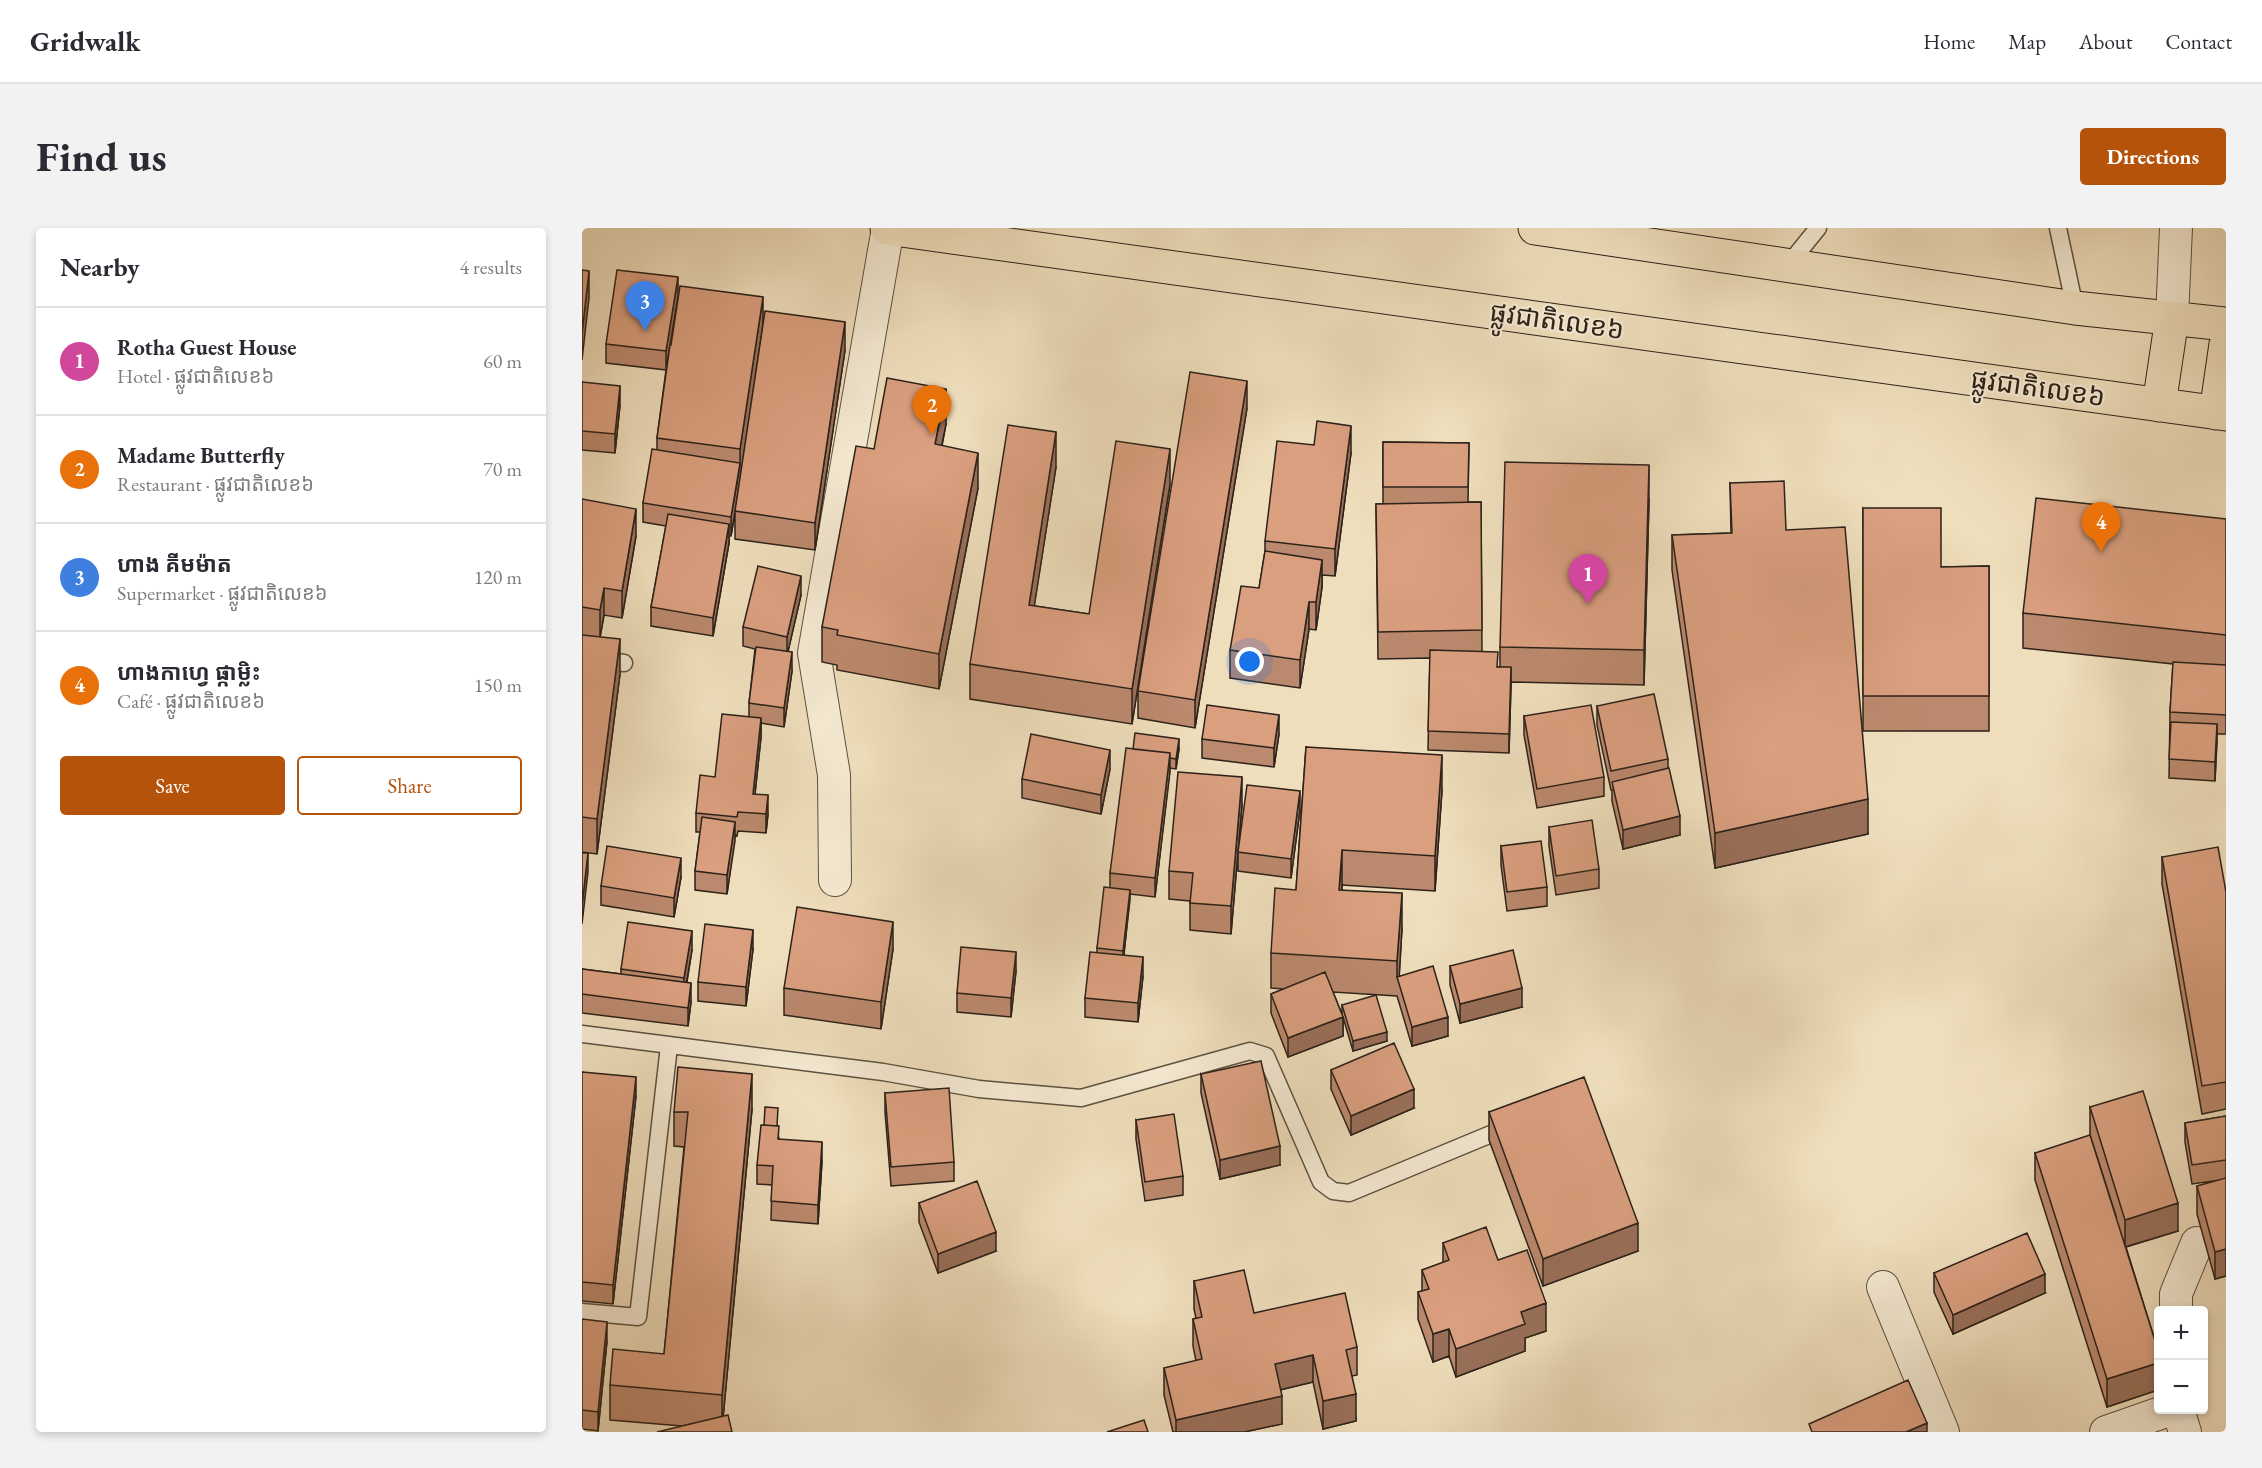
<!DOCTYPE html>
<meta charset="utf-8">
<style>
body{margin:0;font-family:"EB Garamond","Noto Sans Khmer",serif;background:#f2f2f3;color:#2b2b33}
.controls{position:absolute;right:18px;bottom:18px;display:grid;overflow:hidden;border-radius:6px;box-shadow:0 3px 9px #0003}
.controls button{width:54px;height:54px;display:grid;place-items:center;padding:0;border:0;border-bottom:2px solid #e1e1e2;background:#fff;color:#2b2b33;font:30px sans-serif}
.you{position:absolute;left:668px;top:434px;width:21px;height:21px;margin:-15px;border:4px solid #fff;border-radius:50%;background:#1a73e8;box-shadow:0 0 0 9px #1a73e833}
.badge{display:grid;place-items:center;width:39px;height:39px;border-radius:50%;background:#b45309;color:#fff;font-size:20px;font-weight:700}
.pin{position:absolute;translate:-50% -50px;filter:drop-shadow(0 2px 3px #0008)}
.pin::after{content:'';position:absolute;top:32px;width:21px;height:18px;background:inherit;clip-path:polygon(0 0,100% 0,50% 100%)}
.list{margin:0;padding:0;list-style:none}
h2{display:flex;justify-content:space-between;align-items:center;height:78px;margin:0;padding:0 24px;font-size:26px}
h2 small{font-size:20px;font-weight:400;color:#7c7c81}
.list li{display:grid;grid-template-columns:39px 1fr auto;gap:18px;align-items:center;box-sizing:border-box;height:108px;padding:0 24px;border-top:2px solid #e1e1e2}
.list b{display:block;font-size:22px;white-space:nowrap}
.list p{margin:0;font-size:20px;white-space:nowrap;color:#7c7c81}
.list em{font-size:20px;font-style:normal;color:#7c7c81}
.actions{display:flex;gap:12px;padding:18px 24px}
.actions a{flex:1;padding:14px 0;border:2px solid #b45309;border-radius:6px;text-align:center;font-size:21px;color:#b45309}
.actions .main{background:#b45309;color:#fff}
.map{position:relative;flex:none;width:1644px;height:1204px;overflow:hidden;border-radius:6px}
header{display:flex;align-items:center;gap:36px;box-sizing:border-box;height:84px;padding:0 30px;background:#fff;border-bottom:2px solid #e1e1e2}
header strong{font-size:28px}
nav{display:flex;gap:33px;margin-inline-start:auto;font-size:21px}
.intro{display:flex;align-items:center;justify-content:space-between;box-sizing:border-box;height:144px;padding:0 36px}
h1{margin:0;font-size:42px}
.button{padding:15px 27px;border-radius:6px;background:#b45309;color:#fff;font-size:21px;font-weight:700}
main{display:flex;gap:36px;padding:0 36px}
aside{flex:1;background:#fff;border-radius:6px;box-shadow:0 3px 9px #0003}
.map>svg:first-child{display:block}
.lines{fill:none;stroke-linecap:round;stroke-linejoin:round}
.lane-casing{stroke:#5d5142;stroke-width:19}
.street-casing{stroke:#5d5142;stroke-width:34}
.primary-casing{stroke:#2c221a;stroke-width:35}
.lane{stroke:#f5ead3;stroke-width:16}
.street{stroke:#f5ead3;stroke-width:32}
.primary{stroke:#efdebc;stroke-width:33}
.wall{fill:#bb896d;stroke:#2c221a;stroke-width:1.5}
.shaded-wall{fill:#996f59;stroke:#2c221a;stroke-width:1.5}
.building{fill:#da9f7f;stroke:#2c221a;stroke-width:1.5}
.labels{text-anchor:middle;stroke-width:4.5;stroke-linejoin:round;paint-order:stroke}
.street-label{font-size:27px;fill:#2c221a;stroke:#f5ead3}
</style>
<header>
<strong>Gridwalk</strong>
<nav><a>Home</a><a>Map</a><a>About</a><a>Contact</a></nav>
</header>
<div class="intro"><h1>Find us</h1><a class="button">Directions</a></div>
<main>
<aside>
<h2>Nearby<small>4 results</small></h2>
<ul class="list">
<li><span class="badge" style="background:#d1479c">1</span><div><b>Rotha Guest House</b><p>Hotel · ផ្លូវជាតិលេខ៦</p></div><em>60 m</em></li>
<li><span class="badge" style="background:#e8710a">2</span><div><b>Madame Butterfly</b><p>Restaurant · ផ្លូវជាតិលេខ៦</p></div><em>70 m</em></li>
<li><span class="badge" style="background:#3f7fe0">3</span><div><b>ហាង គីមម៉ាត</b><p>Supermarket · ផ្លូវជាតិលេខ៦</p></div><em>120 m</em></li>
<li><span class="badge" style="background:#e8710a">4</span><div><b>ហាងកាហ្វេ ផ្កាម្លិះ</b><p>Café · ផ្លូវជាតិលេខ៦</p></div><em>150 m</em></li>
</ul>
<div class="actions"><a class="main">Save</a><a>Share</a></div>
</aside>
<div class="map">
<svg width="1644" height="1204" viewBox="0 0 1644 1204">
<rect width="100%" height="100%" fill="#efdebc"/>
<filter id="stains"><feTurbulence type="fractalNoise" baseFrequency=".00333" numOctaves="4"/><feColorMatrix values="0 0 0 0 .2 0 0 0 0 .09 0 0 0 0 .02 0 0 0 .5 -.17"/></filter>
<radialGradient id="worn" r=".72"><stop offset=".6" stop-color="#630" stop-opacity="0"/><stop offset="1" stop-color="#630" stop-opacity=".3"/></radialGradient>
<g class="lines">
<g class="lane-casing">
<path id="lane" d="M 1476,0 L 1493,80
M 1206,37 L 1236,0
M 0,429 L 42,435
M 0,806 L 301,844 L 397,861 L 499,870 L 668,823 L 684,828 L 739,954 L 751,963 L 767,965 L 926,899
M 0,1084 L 56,1089 L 87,818"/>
</g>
<g class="street-casing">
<path id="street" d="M 1590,90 L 1594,0
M 253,652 L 252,547 L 232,425 L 306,0
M 1301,1059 L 1361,1204
M 1594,1082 L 1594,1066 L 1615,1015
M 1596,1182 L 1603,1204
M 1524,1204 L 1587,1182"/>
</g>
<g class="primary-casing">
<path id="primary" d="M 305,0 L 1644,186
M 953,0 L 1493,80 L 1644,96
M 1577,177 L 1590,90
M 1634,185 L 1644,116"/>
</g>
<use href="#lane" class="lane"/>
<use href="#street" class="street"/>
<use href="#primary" class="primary"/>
</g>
<path class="wall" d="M 96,68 L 88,117 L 89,117 L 181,96 L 263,122 L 233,322 L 153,311 L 153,285 L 149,308 L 147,308 L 147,315 L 131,408 L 69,398 L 69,379 L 84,298 L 61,294 L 61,275 L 75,221 L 75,210 L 84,142 L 24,135 L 24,116 Z
M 0,154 L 38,177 L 33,225 L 0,222 Z
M 665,180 L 613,500 L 556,490 L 556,463 Z
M 364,196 L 360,218 L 396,260 L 357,461 L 255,442 L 255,437 L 240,434 L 240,399 L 292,221 Z
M 801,214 L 887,215 L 886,274 L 899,274 L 900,423 L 916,439 L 918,439 L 918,419 L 1067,272 L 1062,457 L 929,454 L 927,525 L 846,522 L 848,430 L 796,431 L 794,276 L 801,276 Z
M 769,225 L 753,348 L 740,347 L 740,359 L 734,402 L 727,401 L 718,460 L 648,450 L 648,422 L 677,360 L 683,323 L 683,313 Z
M 474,239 L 452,378 L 507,386 L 588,256 L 550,496 L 388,471 L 388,436 Z
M 1148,255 L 1204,302 L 1286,606 L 1133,640 L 1090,342 L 1090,307 L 1149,305 Z
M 0,271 L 54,308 L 40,390 L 22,387 L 18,409 L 38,446 L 15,626 L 0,624 Z
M 1281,280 L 1359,339 L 1407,338 L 1407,503 L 1281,503 Z
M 1644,291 L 1644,506 L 1635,506 L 1633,553 L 1587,550 L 1588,484 L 1591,436 L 1441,420 L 1441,385 Z
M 219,367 L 206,423 L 210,443 L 202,499 L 179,495 L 179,509 L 173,566 L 186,586 L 184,605 L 156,603 L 155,608 L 153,607 L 145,666 L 113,662 L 113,643 L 118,604 L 114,604 L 114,585 L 167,488 L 167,475 L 173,421 L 161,418 L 161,399 Z
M 1015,478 L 1086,531 L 1086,541 L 1098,607 L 1041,621 L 1030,573 L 1030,562 L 1029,562 L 1015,497 Z
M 942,488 L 1022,549 L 1022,568 L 955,580 L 942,507 Z
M 697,506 L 692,539 L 620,530 L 620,511 Z
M 724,519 L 860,562 L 853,663 L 760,657 L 760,662 L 820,700 L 817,748 L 866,808 L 830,818 L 815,768 L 751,764 L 760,786 L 760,777 L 805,813 L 771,823 L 761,789 L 761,808 L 706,829 L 689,785 L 689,766 L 702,761 L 689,760 L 689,725 L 714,662 Z
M 551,521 L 597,521 L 594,541 L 588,540 L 573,669 L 548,666 L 542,727 L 561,748 L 556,794 L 503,789 L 503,770 L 515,724 L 515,720 L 528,660 L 528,645 Z
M 528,541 L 519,586 L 440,570 L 440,551 Z
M 660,577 L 649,706 L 608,702 L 608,673 L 587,671 L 587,643 Z
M 718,582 L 709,650 L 656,643 L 656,624 Z
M 967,599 L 1017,641 L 1017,660 L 974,667 L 967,618 Z
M 919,618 L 965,659 L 965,678 L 925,683 L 919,637 Z
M 1580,629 L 1644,664 L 1644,881 L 1620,886 L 1580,656 Z
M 99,649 L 92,689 L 19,677 L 19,658 Z
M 171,721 L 164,778 L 116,773 L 116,754 Z
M 311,721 L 299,801 L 202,787 L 202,760 Z
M 110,722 L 105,754 L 109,774 L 106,798 L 0,785 L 0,741 L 39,746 L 39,741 Z
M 868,738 L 940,779 L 878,795 L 868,757 Z
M 434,743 L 429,789 L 375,784 L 375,765 Z
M 749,842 L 832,880 L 769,907 L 749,861 Z
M 0,844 L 54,868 L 31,1076 L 0,1073 Z
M 619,846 L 698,937 L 638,951 L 619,865 Z
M 303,865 L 372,934 L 372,953 L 309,958 L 303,884 Z
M 1508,879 L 1596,1003 L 1544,1019 L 1576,1122 L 1576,1162 L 1525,1179 L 1453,952 L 1453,925 L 1534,988 L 1508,907 Z
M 170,881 L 141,1189 L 100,1198 L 28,1192 L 28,1157 L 82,1126 L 102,919 L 92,918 L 92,884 Z
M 907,884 L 1056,1023 L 961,1058 L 907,912 Z
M 1644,888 L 1644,1048 L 1633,1051 L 1615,986 L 1615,958 L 1638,952 L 1610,956 L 1603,914 L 1603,895 Z
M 554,892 L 601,948 L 601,967 L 563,973 L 554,911 Z
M 195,898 L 197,911 L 240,933 L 236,996 L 189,992 L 190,957 L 175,956 L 175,937 Z
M 337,975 L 414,1023 L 356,1045 L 337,994 Z
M 861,1015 L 916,1032 L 964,1103 L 943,1110 L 943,1123 L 874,1149 L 867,1128 L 851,1134 L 836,1091 L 836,1064 L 840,1063 L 840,1042 L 861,1035 Z
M 1352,1045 L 1463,1065 L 1371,1106 L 1352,1064 Z
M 612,1053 L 672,1085 L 775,1119 L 775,1147 L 770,1148 L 774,1193 L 741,1201 L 731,1154 L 698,1162 L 700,1196 L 662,1204 L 591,1204 L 582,1167 L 582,1140 L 614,1133 L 611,1118 L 611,1091 L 614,1090 L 612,1081 Z
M 0,1091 L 25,1113 L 16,1203 L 0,1201 Z"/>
<path class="shaded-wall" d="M 7,43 L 7,70 L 0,132 L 0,105 Z
M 96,49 L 96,68 L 84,142 L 84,123 Z
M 181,69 L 181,97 L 158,254 L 149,308 L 149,289 L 158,237 L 158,221 Z
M 263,94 L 263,122 L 233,322 L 233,295 Z
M 665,153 L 665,180 L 613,500 L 613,472 Z
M 38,158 L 38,177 L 33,225 L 33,206 Z
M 364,161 L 364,196 L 353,251 L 353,216 Z
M 769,198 L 769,225 L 753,348 L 753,321 Z
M 474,204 L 474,239 L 447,412 L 447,377 Z
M 588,221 L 588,256 L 550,496 L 550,461 Z
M 396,225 L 396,260 L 357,461 L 357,426 Z
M 1067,237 L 1067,272 L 1062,457 L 1062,422 Z
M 54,281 L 54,308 L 40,390 L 40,363 Z
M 147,296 L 147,315 L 131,408 L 131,390 Z
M 740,332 L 740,359 L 734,402 L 734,374 Z
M 219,348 L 219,367 L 205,428 L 205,409 Z
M 22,360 L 22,387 L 18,410 L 18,382 Z
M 727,374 L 727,401 L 718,460 L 718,432 Z
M 38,411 L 38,446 L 15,626 L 15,591 Z
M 210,424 L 210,443 L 202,499 L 202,480 Z
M 929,439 L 929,458 L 927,525 L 927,506 Z
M 697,487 L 697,506 L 692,539 L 692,520 Z
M 179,490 L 179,509 L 171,585 L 171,566 Z
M 1635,496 L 1635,515 L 1633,553 L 1633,534 Z
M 597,511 L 597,521 L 594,541 L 594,531 Z
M 528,522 L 528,541 L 519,586 L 519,567 Z
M 588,525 L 588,544 L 573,669 L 573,650 Z
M 860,527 L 860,562 L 853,663 L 853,628 Z
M 660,549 L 660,577 L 649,706 L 649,678 Z
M 718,563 L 718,582 L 709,650 L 709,631 Z
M 186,567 L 186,586 L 184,605 L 184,586 Z
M 1286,571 L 1286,606 L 1133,640 L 1133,605 Z
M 1098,588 L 1098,607 L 1041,621 L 1041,602 Z
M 153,594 L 153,613 L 145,666 L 145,647 Z
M 760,622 L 760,657 L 757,697 L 757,662 Z
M 6,625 L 6,644 L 0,696 L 0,677 Z
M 99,630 L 99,649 L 92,689 L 92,670 Z
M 548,662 L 548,672 L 541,733 L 541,723 Z
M 820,665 L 820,700 L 817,753 L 815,749 L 815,733 Z
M 311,694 L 311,721 L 299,801 L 299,774 Z
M 171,702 L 171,721 L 164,778 L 164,759 Z
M 110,703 L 110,722 L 102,769 L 102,750 Z
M 434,724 L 434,743 L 429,789 L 429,770 Z
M 561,729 L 561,748 L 556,794 L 556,775 Z
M 109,755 L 109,774 L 106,798 L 106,780 Z
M 940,760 L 940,779 L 878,795 L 878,776 Z
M 761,789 L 761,808 L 706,829 L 706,810 Z
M 866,789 L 866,808 L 830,818 L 830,799 Z
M 805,804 L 805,813 L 771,823 L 771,813 Z
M 170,846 L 170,881 L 140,1202 L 140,1167 Z
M 54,849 L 54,868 L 31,1076 L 31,1057 Z
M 832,861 L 832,880 L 769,907 L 769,888 Z
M 240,914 L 240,933 L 236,996 L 236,977 Z
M 698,918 L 698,937 L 638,951 L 638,932 Z
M 1596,975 L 1596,1003 L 1543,1019 L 1543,992 Z
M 1056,995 L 1056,1023 L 961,1058 L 961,1031 Z
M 414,1004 L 414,1023 L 356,1045 L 356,1026 Z
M 1644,1021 L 1644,1048 L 1633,1051 L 1633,1024 Z
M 1463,1046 L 1463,1065 L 1371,1106 L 1371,1087 Z
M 964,1075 L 964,1103 L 943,1110 L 943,1123 L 874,1149 L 874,1121 L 939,1084 Z
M 25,1094 L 25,1113 L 16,1203 L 16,1184 Z
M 867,1101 L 867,1128 L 851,1134 L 851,1106 Z
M 731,1127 L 731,1154 L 693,1163 L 693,1136 Z
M 1576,1135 L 1576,1162 L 1525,1179 L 1525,1151 Z
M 774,1166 L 774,1193 L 741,1201 L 741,1173 Z
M 700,1168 L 700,1196 L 662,1204 L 594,1204 L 594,1192 Z
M 1345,1195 L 1345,1204 L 1324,1204 Z"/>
<path class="building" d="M 0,42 L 7,43 L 0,105 Z
M 35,42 L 96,49 L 84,123 L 24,116 Z
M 98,58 L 181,69 L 158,221 L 75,210 L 88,117 L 89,117 Z
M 183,83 L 263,94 L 233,295 L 153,283 Z
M 608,144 L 665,153 L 613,472 L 556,463 Z
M 305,150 L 364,161 L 353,216 L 396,225 L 357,426 L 255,407 L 256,402 L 240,399 L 274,218 L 292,221 Z
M 0,154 L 38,158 L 33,206 L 0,203 Z
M 735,193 L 769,198 L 753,321 L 683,313 L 695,213 L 732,217 Z
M 426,197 L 474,204 L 447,377 L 507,386 L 534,213 L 588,221 L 550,461 L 388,436 Z
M 801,214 L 887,215 L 886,259 L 801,259 Z
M 70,221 L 158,235 L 149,289 L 61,275 Z
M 923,234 L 1067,237 L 1062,422 L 918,419 Z
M 1202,253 L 1204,302 L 1263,299 L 1286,571 L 1133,605 L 1090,307 L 1150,305 L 1148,255 Z
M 1454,270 L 1644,291 L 1644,407 L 1441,385 Z
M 0,271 L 54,281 L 40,363 L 22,360 L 18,382 L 0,379 Z
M 899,274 L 900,402 L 796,404 L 794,276 Z
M 1281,280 L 1359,280 L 1359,339 L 1407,338 L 1407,468 L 1281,468 Z
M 86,286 L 147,296 L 131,390 L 69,379 Z
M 683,323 L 740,332 L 734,374 L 727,374 L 718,432 L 648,422 L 659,358 L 677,360 Z
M 176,338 L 219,348 L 205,409 L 161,399 Z
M 0,407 L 38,411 L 15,591 L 0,589 Z
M 174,419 L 210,424 L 202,480 L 167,475 Z
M 848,422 L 916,424 L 915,439 L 929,439 L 927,506 L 846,503 Z
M 1591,434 L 1644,437 L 1644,487 L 1588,484 Z
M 1072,466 L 1086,531 L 1029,543 L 1015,478 Z
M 625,477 L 697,487 L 692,520 L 620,511 Z
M 1009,477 L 1022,549 L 955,561 L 942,488 Z
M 140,486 L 179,490 L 171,566 L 186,567 L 184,586 L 156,584 L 155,589 L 114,585 L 118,547 L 133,549 Z
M 1589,494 L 1635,496 L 1633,534 L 1587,531 Z
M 553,505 L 597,511 L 594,531 L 588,530 L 588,525 L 551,521 Z
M 449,506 L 528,522 L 519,567 L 440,551 Z
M 724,519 L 860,527 L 853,628 L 760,622 L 757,662 L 820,665 L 815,733 L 689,725 L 693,660 L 714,662 Z
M 544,520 L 588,525 L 573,650 L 528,645 Z
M 1087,540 L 1098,588 L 1041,602 L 1030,554 Z
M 596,544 L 660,549 L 649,678 L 608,675 L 611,645 L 587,643 Z
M 665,557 L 718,563 L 709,631 L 656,624 Z
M 120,589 L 153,594 L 145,647 L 113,643 Z
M 1010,592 L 1017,641 L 974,648 L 967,599 Z
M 959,613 L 965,659 L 925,664 L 919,618 Z
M 25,618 L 99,630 L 92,670 L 19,658 Z
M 1636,619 L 1644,664 L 1644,854 L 1620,858 L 1580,629 Z
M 0,625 L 6,625 L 0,677 Z
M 522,659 L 548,662 L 541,723 L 515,720 Z
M 215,679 L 311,694 L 299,774 L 202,760 Z
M 46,694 L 110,703 L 102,750 L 39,741 Z
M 123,696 L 171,702 L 164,759 L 116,754 Z
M 379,719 L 434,724 L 429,770 L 375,765 Z
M 931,722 L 940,760 L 878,776 L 868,738 Z
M 508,724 L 561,729 L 556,775 L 503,770 Z
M 851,738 L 866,789 L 830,799 L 815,749 Z
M 0,741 L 109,755 L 106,780 L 0,766 Z
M 743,744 L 761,789 L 706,810 L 689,766 Z
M 794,767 L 805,804 L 771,813 L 760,777 Z
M 812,815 L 832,861 L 769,888 L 749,842 Z
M 679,833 L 698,918 L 638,932 L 619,846 Z
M 96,839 L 170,846 L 140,1167 L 28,1157 L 31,1121 L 82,1126 L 106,884 L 92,884 Z
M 0,844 L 54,849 L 31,1057 L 0,1054 Z
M 1002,849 L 1056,995 L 961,1031 L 907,884 Z
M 367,860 L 372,934 L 309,939 L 303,865 Z
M 1561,863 L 1596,975 L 1543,992 L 1508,879 Z
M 183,879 L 196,880 L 195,898 L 182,897 Z
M 592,886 L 601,948 L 563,954 L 554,892 Z
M 1644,888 L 1644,932 L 1610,937 L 1603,895 Z
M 179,897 L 197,898 L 196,911 L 240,914 L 236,977 L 189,973 L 191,938 L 175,937 Z
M 1508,907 L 1576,1122 L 1576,1135 L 1525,1151 L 1453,925 Z
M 1644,950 L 1644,1021 L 1633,1024 L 1615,958 Z
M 395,953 L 414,1004 L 356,1026 L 337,975 Z
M 904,999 L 916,1032 L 945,1022 L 964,1075 L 939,1084 L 943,1096 L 874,1121 L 867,1101 L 851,1106 L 836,1064 L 847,1061 L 840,1042 L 867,1032 L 861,1015 Z
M 1445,1005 L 1463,1046 L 1371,1087 L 1352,1045 Z
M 662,1042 L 672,1085 L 763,1065 L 775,1119 L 764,1122 L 774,1166 L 741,1173 L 731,1127 L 693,1136 L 700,1168 L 594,1192 L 582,1140 L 620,1131 L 611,1091 L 620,1089 L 612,1053 Z
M 0,1091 L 25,1094 L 16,1184 L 0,1182 Z
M 1326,1152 L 1345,1195 L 1324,1204 L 1230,1204 L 1227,1196 Z
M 146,1187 L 150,1204 L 75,1204 Z
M 562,1192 L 566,1204 L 525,1204 Z"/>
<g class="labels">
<g class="street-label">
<text transform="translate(975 93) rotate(8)" y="9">ផ្លូវជាតិលេខ៦</text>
<text transform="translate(1456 160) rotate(8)" y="9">ផ្លូវជាតិលេខ៦</text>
</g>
</g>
<rect width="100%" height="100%" filter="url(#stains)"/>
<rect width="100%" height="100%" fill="url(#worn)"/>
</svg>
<div class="controls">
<button>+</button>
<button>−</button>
</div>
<div class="you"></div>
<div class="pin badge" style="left:1006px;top:376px;background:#d1479c">1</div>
<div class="pin badge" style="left:350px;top:207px;background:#e8710a">2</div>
<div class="pin badge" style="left:63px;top:103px;background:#3f7fe0">3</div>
<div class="pin badge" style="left:1519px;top:324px;background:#e8710a">4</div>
</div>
</main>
